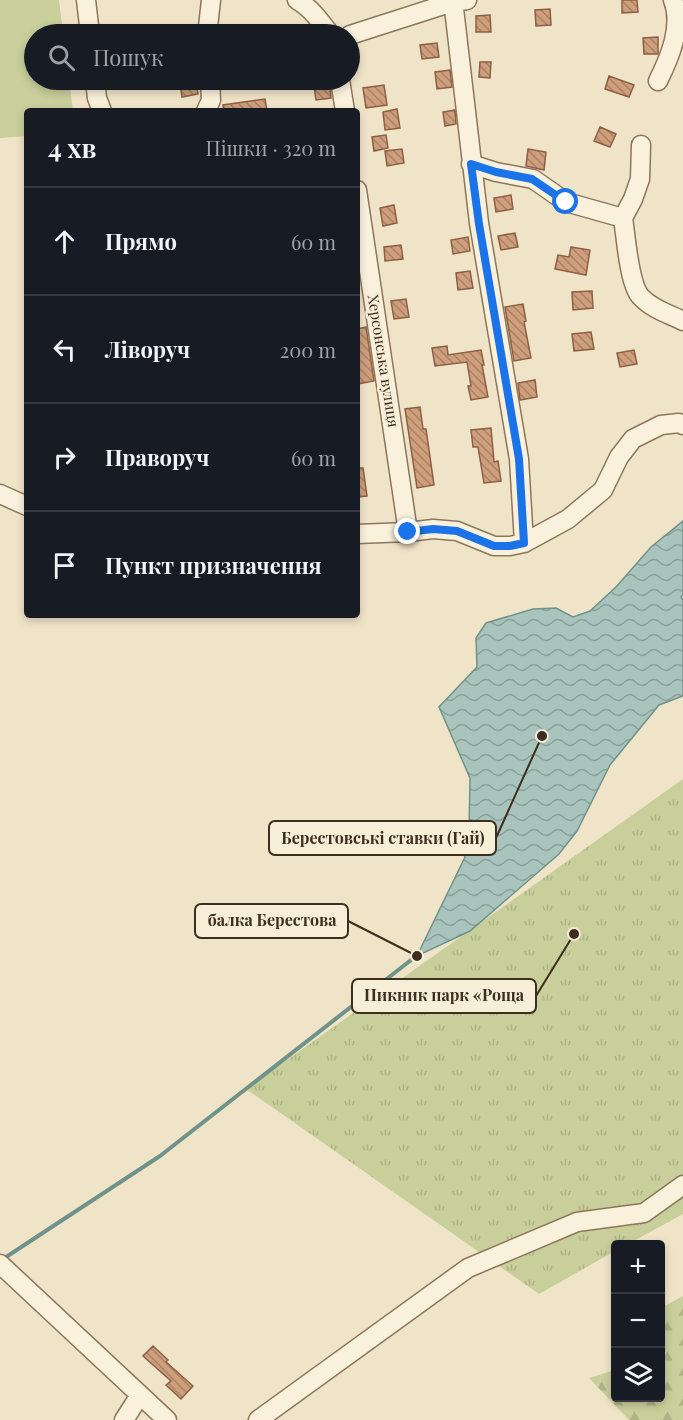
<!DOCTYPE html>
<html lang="uk">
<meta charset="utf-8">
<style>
body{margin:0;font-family:"Playfair Display",serif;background:#20242c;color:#f1f3f6}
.controls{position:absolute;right:18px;bottom:18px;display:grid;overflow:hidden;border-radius:6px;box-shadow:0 3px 9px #0003}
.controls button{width:54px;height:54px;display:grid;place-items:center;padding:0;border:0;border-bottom:2px solid #363941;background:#171b24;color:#f1f3f6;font:30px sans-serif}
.stop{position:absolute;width:18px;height:18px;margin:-14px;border:4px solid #1a73e8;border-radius:50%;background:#fff}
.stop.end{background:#1a73e8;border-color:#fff;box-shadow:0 2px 6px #0008}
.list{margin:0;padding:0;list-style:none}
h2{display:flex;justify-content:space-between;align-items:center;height:78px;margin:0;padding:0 24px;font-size:26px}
h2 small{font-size:20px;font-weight:400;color:#9ea1a6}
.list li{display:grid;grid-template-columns:39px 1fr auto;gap:18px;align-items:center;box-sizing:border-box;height:108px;padding:0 24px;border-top:2px solid #363941}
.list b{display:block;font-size:22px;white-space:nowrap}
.list em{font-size:20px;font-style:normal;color:#9ea1a6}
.icon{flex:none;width:33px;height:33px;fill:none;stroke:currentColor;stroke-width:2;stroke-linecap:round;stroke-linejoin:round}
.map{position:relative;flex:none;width:683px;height:1420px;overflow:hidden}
.search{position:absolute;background:#171b24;box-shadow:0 3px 9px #0003;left:24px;top:24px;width:336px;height:66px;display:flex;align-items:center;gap:15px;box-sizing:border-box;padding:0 21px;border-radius:33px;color:#9ea1a6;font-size:22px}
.panel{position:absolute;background:#171b24;box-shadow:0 3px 9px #0003;left:24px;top:108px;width:336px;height:510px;border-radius:6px}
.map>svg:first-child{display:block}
.forest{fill:url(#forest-firs)}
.park{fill:url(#park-tufts)}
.pitch{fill:#c9cf9b}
.water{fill:url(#water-waves);stroke:#6f938a;stroke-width:1.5}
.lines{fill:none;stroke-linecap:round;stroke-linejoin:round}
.stream{stroke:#6f938a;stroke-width:4}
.building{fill:url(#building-back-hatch);stroke:#8d5f41;stroke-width:1.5}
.minor-casing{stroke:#8d765c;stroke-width:21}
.minor{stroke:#faf1dc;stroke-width:18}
.route{stroke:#1a73e8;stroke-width:8}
.labels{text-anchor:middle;stroke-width:5;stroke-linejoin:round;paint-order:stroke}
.street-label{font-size:15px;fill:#3d2e20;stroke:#f7eed8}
.leader{fill:none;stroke:#3d2e20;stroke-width:2}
.callout-dot{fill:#3d2e20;stroke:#f7eed8;stroke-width:2}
.callout{fill:#f7eed8;stroke:#3d2e20;stroke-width:2}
.callout-label{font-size:16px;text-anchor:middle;font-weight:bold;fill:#3d2e20}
</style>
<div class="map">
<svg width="683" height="1420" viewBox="0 0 683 1420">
<defs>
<pattern id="forest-firs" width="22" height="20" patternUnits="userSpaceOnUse" patternTransform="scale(1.5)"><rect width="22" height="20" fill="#c9cf9b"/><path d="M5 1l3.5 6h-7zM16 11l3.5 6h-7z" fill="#aeb285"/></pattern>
<pattern id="park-tufts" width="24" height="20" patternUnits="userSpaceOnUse" patternTransform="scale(1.5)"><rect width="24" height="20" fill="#c9cf9b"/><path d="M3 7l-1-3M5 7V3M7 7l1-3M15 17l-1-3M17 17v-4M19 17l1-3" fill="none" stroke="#aeb285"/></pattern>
<pattern id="water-waves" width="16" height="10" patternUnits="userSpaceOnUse" patternTransform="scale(1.5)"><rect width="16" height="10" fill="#a9c4bc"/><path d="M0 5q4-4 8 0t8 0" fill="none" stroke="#8ba098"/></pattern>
<pattern id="building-back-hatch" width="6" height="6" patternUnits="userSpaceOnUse" patternTransform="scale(1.5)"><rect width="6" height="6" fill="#cf9f7d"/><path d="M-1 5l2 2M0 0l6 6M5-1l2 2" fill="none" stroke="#a98266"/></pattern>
</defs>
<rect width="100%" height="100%" fill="#f0e4c8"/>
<path class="forest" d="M 683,1296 L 683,1420 L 629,1420 L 589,1378 L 615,1370 L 616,1398 L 660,1398 L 661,1308 Z"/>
<path class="park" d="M 683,779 L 683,1214 L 628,1244 L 616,1244 L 615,1251 L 539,1294 L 246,1089 Z"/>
<path class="pitch" d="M 0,0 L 59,0 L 63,34 L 34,34 L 34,80 L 69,80 L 73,111 L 27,111 L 27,136 L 0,138 Z"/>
<path class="water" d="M 683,521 L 683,595 L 681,597 L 683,600 L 683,696 L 659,705 L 610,765 L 577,831 L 559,854 L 470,931 L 417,956 L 465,857 L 460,849 L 469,831 L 470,778 L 439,707 L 477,667 L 476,638 L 486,623 L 533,609 L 556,608 L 573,617 L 590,611 L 616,587 L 651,547 Z"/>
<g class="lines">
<path class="stream" d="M 3,1259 L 160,1156 L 420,953"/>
</g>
<path class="building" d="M 622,0 L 637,0 L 638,12 L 622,13 Z
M 550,9 L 551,25 L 536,26 L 535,10 Z
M 490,15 L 491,32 L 476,32 L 476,16 Z
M 658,37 L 658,54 L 644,54 L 643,38 Z
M 437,43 L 439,57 L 422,59 L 420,45 Z
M 480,62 L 491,62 L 490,78 L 479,77 Z
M 450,70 L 452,87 L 437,89 L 435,72 Z
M 609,76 L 634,85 L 629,97 L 605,89 Z
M 196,80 L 198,94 L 182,97 L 180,82 Z
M 313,80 L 329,80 L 331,98 L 316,100 Z
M 384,85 L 387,105 L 366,108 L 363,88 Z
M 265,99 L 267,111 L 224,111 L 223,105 Z
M 397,109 L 400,128 L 385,130 L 383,112 Z
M 455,110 L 456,124 L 445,126 L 443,112 Z
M 600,127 L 616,134 L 610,147 L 594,141 Z
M 386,135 L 388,148 L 374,151 L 372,137 Z
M 402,149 L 404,163 L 387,166 L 385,151 Z
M 528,149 L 546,152 L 544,170 L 526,166 Z
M 511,195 L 513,209 L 496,212 L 494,198 Z
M 394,205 L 397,223 L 383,226 L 380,208 Z
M 515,233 L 518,247 L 501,250 L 498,236 Z
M 468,237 L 470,251 L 453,254 L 451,240 Z
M 401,245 L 403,259 L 385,261 L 384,247 Z
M 571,247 L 590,250 L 586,275 L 555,269 L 558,255 L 569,257 Z
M 470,271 L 473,288 L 458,290 L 456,273 Z
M 592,291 L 593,308 L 573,310 L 572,292 Z
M 406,299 L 409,317 L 394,319 L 391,301 Z
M 523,304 L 526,321 L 524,322 L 531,358 L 514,361 L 505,307 Z
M 366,327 L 374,381 L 357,384 L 357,329 Z
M 591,332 L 594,349 L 574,351 L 572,334 Z
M 447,346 L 448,355 L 481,350 L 484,365 L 482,365 L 488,397 L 471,400 L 468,386 L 471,386 L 467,362 L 435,366 L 432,348 Z
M 634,350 L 637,364 L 620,367 L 617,353 Z
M 535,380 L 537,397 L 520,400 L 518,383 Z
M 420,407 L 423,429 L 426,429 L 434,485 L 417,488 L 405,409 Z
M 491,428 L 494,462 L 498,461 L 501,481 L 484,483 L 478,447 L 473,447 L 471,430 Z
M 357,468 L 363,468 L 367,496 L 357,497 Z
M 153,1346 L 168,1360 L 166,1362 L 193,1386 L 181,1399 L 166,1385 L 171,1381 L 143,1356 Z"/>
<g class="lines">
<g class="minor-casing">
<path id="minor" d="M 86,0 L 90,34
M 297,0 C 311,8 321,22 330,34
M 453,0 L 479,223 L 519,459 L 524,543
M 208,34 L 208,27 L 211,0
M 350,35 L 453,2 L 467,0
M 95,80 L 97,98 L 102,111
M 340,80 L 345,111
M 658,81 C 670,57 683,26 673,0
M 206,111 L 211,100 L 210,80
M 471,164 L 496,172 L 533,179 L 566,202 L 623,218 L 633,199 L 640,179 L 641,145
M 357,190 L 408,532
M 623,218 C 626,237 629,285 641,297 C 652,309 669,314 683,321
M 0,494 L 27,506
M 357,534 L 408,532 L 433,529 L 457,531 L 494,546 L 510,546 L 524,543 L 568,519 L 603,490 L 619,457 L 633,439 L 661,425 L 679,423 L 683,425
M 0,1264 L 167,1420
M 124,1420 L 140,1395
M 258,1420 L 468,1268 L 577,1222 L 644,1213 L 683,1185"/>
</g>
<use href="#minor" class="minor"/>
</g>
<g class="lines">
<path class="route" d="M 408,532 L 433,529 L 457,531 L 494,546 L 510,546 L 524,543 L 519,459 L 479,224 L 471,164 L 496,172 L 532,179 L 566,202"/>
</g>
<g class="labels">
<g class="street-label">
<text transform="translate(383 361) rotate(81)" y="5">Херсонська вулиця</text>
</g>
</g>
<path class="leader" d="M542 736L496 838M417 956L348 921M574 934L536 996"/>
<g class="callout-dot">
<circle cx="542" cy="736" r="6"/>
<circle cx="417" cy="956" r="6"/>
<circle cx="574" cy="934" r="6"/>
</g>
<g class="callout">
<rect x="269" y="821" width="227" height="34" rx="6"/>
<rect x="195" y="904" width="153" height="34" rx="6"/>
<rect x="352" y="979" width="184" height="34" rx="6"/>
</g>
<g class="callout-label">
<text x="383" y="844">Берестовські ставки (Гай)</text>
<text x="272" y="926">балка Берестова</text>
<text x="444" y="1001">Пикник парк «Роща</text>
</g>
</svg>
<div class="controls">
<button>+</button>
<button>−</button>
<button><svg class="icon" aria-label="layers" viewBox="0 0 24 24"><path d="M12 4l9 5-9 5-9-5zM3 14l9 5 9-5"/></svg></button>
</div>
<div class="stop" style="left:566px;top:202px"></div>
<div class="stop end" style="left:408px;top:532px"></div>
<div class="search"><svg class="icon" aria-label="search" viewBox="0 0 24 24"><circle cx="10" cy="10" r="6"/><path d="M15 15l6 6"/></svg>Пошук</div>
<section class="panel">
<h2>4 хв<small>Пішки · 320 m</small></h2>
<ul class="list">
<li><svg class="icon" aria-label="ahead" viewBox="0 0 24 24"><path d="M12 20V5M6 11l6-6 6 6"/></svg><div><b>Прямо</b></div><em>60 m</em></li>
<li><svg class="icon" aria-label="left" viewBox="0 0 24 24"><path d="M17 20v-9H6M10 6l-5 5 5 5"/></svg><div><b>Ліворуч</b></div><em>200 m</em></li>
<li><svg class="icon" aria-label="right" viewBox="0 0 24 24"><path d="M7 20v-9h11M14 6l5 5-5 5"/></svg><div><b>Праворуч</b></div><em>60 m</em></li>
<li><svg class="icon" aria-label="arrive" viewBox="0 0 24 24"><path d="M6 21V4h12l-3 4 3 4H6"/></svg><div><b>Пункт призначення</b></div></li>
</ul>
</section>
</div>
